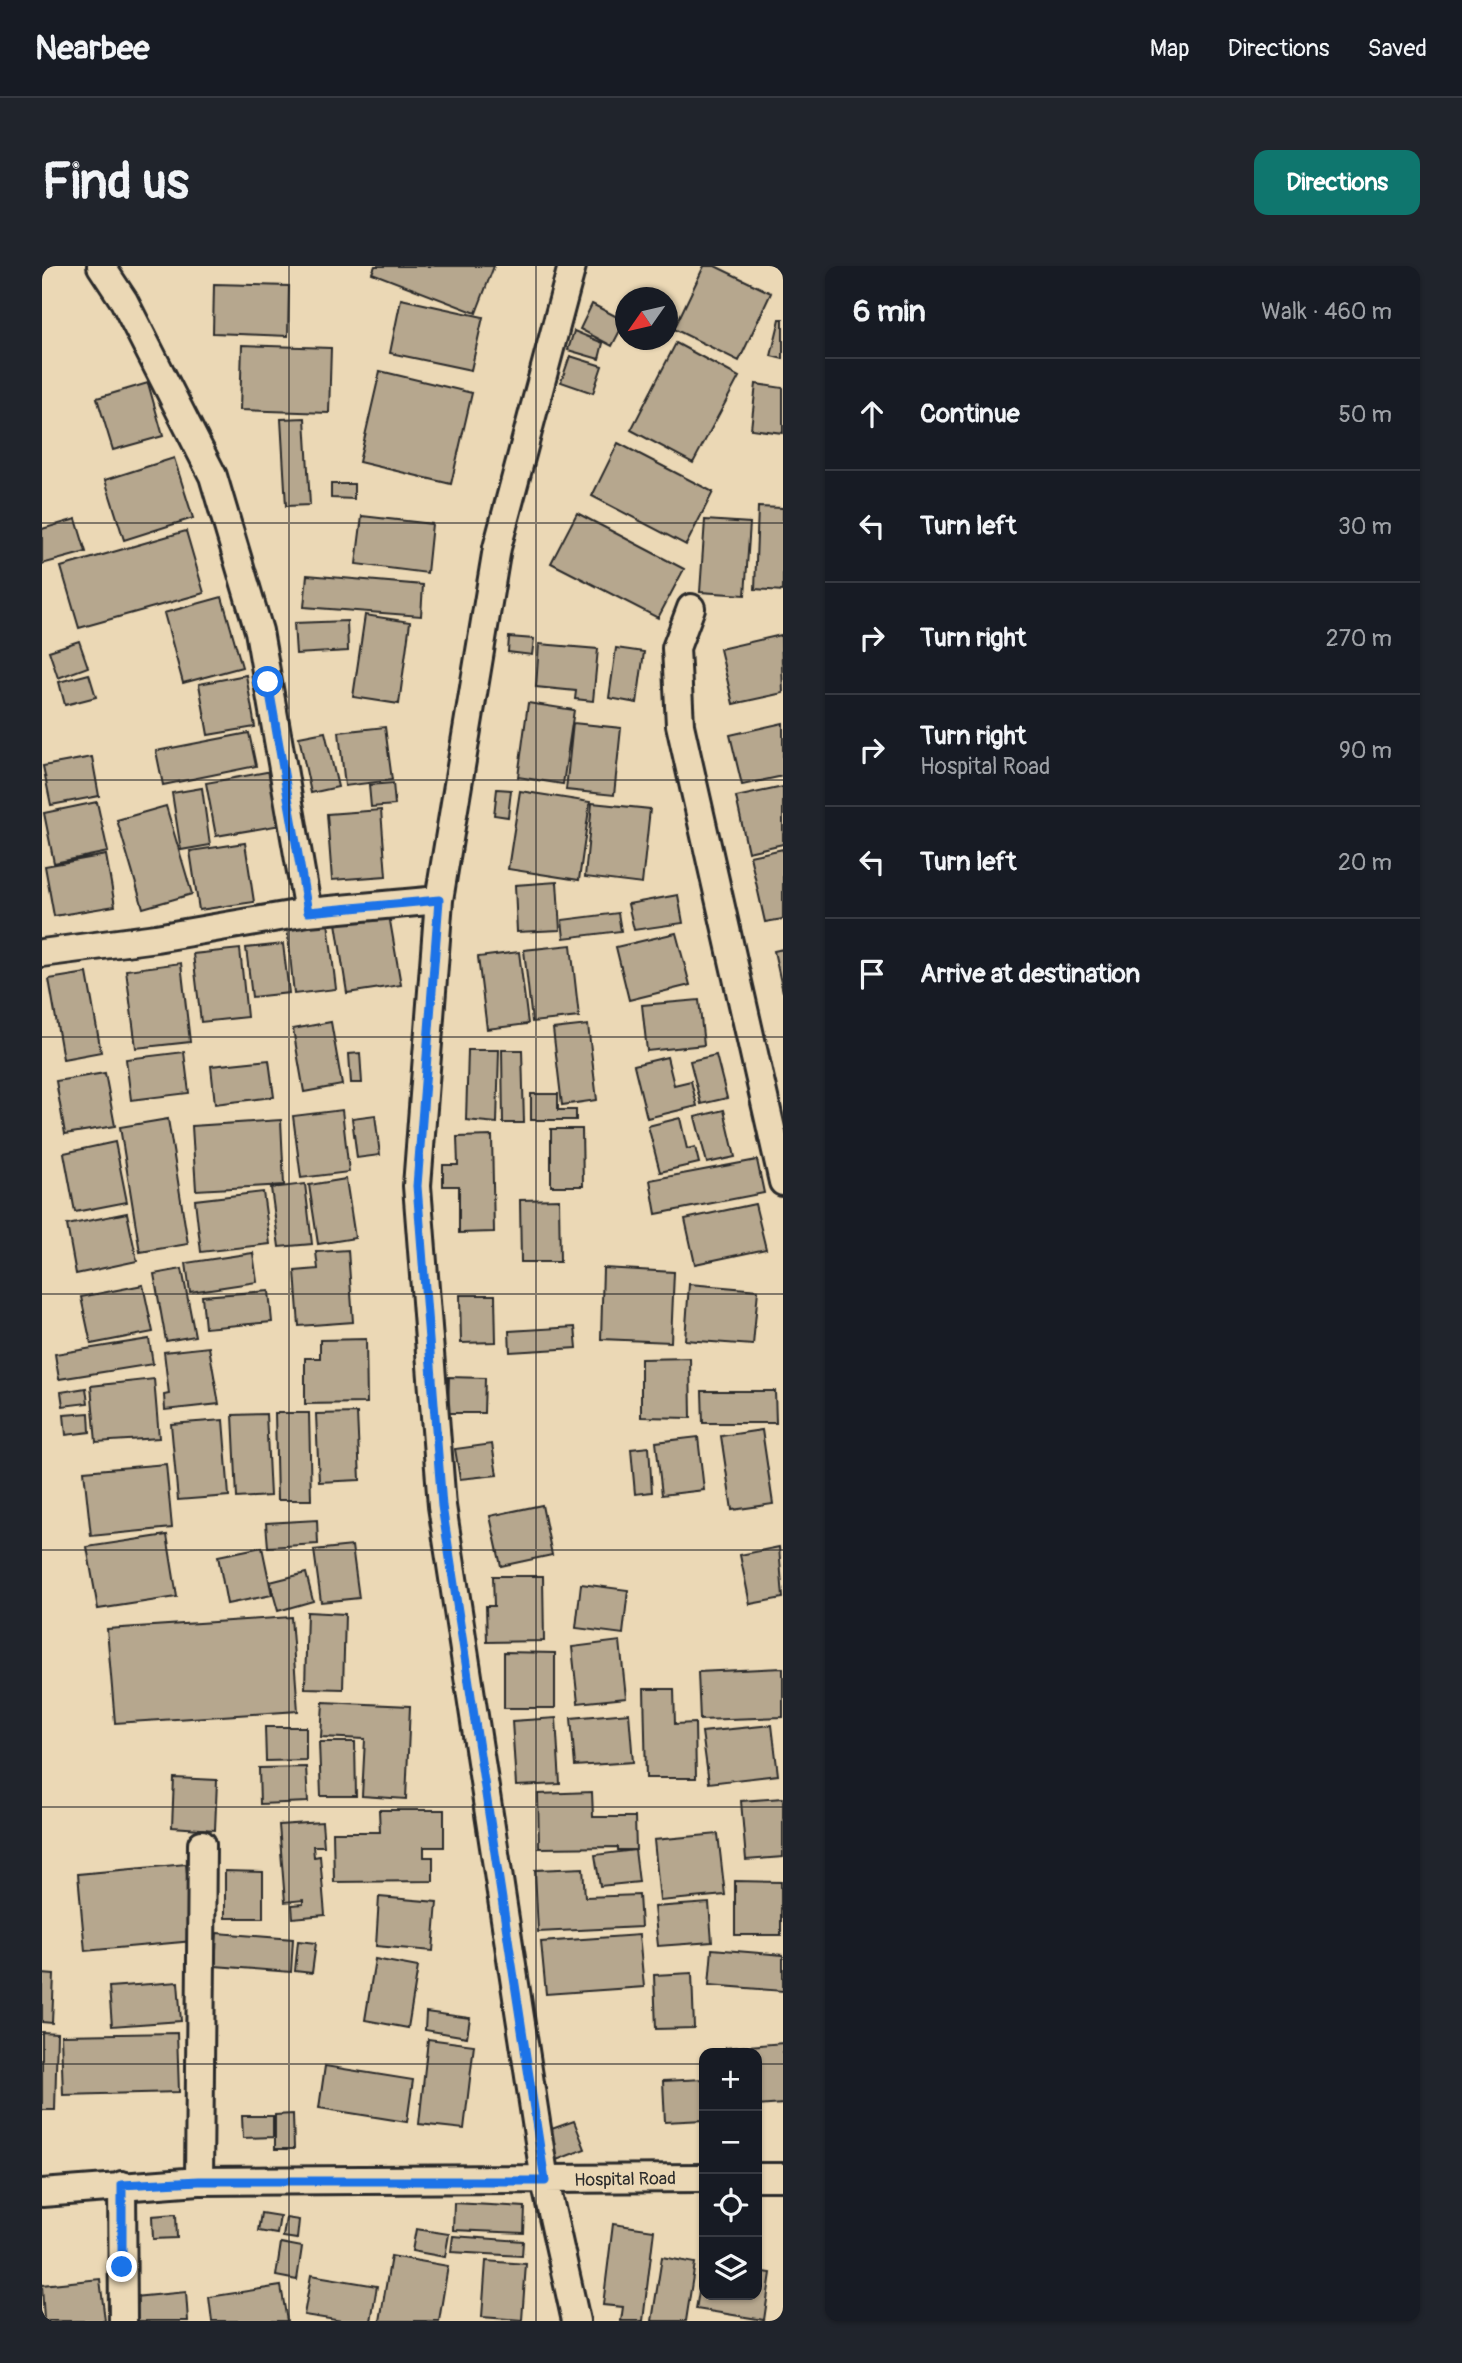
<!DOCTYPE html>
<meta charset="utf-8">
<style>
body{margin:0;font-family:Pangolin,sans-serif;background:#20242c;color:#f1f3f6}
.controls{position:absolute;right:21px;bottom:21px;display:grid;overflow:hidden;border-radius:14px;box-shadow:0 2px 5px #0004}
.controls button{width:63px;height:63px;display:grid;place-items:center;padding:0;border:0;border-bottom:2px solid #363941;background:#171b24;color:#f1f3f6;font:35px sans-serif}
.compass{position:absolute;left:573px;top:21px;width:63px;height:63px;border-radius:50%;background:#171b24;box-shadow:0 2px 5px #0004;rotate:236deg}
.stop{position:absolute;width:21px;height:21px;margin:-16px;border:5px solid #1a73e8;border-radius:50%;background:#fff}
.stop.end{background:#1a73e8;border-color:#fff;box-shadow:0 2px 7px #0008}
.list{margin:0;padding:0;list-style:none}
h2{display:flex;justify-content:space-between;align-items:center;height:91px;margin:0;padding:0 28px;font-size:30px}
h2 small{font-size:23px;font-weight:400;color:#9ea1a6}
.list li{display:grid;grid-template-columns:46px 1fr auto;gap:21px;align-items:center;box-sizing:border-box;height:112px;padding:0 28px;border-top:2px solid #363941}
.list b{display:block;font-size:26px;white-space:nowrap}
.list p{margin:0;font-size:23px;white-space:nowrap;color:#9ea1a6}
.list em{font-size:23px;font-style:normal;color:#9ea1a6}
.icon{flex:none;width:38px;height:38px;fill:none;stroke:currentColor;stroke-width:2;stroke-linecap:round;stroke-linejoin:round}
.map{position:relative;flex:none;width:741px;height:2055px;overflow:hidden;border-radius:14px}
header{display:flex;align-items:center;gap:42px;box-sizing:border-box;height:98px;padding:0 35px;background:#171b24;border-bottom:2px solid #363941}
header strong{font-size:33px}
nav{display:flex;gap:38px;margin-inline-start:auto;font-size:24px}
.intro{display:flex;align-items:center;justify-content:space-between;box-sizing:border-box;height:168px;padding:0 42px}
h1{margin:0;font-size:49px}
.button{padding:18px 32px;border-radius:14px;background:#0f766e;color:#fff;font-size:24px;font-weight:700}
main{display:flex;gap:42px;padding:0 42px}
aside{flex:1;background:#171b24;border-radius:14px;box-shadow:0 2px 5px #0004}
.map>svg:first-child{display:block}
.building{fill:#b6a78e;stroke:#2b2b2b;stroke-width:2}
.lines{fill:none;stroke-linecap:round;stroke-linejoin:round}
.minor-casing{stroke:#2b2b2b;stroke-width:32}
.minor{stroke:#ebd8b5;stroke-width:26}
.route{stroke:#1a73e8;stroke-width:9}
.grid{fill:none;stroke:#2b2b2b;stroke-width:2;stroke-opacity:0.55}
.labels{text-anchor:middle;stroke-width:6;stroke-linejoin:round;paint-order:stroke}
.street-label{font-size:18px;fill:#2b2b2b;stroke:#ebd8b5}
</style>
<header>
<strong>Nearbee</strong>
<nav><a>Map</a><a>Directions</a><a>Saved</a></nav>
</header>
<div class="intro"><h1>Find us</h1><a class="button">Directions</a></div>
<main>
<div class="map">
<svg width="741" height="2055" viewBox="0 0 741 2055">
<rect width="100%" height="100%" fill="#ebd8b5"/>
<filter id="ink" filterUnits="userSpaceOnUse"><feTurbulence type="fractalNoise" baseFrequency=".0143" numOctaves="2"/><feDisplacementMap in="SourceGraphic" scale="14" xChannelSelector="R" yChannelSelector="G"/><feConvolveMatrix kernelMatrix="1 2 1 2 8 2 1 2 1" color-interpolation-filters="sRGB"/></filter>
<g filter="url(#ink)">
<path class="building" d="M 333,0 L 452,0 L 434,47 L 330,7 Z
M 662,0 L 673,0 L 729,27 L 697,95 L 632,63 Z
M 172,18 L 247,20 L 246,70 L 171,67 Z
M 359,33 L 441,51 L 429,104 L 348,87 Z
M 550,38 L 583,55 L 570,80 L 538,63 Z
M 738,53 L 741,53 L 741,93 L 729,90 Z
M 532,65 L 561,77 L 557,93 L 526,84 Z
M 634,77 L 697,111 L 651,197 L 589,164 Z
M 200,79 L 289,82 L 287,147 L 198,144 Z
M 528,90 L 560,100 L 551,127 L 519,116 Z
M 338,105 L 430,127 L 409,218 L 317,196 Z
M 106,117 L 121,170 L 71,184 L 55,132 Z
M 714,118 L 741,122 L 741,167 L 709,163 Z
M 263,152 L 268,239 L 244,240 L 239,153 Z
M 576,177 L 671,226 L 644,279 L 550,230 Z
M 132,192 L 151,252 L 82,274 L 63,214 Z
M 289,218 L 312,218 L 312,233 L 289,232 Z
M 716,241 L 741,242 L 741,325 L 713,323 Z
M 535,247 L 642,303 L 616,352 L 509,297 Z
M 320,250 L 390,258 L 385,307 L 314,298 Z
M 34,253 L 44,286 L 0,298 L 0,263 Z
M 663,254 L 708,257 L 703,329 L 658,326 Z
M 144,265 L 162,327 L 37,362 L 19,301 Z
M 265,309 L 381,319 L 379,350 L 262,341 Z
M 180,331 L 200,401 L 141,417 L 122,347 Z
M 323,349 L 368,356 L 357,438 L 311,431 Z
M 305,355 L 306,385 L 254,388 L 252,357 Z
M 739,369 L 741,427 L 691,438 L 678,383 Z
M 467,371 L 492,373 L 490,389 L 466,386 Z
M 37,375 L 46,401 L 16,412 L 7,385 Z
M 497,378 L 556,383 L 551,435 L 533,433 L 534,425 L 494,421 Z
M 574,382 L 602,386 L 595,437 L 567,432 Z
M 47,408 L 54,431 L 23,439 L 17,416 Z
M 204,409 L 213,461 L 166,469 L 157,418 Z
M 486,437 L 532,444 L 521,518 L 476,511 Z
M 531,457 L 579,462 L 572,529 L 524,524 Z
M 741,457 L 741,510 L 700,519 L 688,469 Z
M 343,461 L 350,514 L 303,520 L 297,466 Z
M 283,466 L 296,521 L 269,527 L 257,471 Z
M 207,467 L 214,500 L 121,519 L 114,485 Z
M 50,491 L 57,530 L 9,539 L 1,500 Z
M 230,505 L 239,559 L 174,570 L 164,517 Z
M 351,517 L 353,539 L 329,541 L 327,519 Z
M 741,521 L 741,578 L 706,586 L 694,531 Z
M 160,522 L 168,579 L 139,584 L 130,527 Z
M 455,523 L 469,524 L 466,551 L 452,549 Z
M 478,525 L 548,536 L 537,614 L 466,603 Z
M 55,536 L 66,586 L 12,597 L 2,547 Z
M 550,537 L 608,543 L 600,618 L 543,611 Z
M 124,540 L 150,628 L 101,642 L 75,554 Z
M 339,544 L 344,610 L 290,614 L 285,548 Z
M 203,577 L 212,636 L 157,644 L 148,585 Z
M 741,583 L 741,653 L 723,656 L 708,590 Z
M 64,589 L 73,640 L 12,650 L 3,600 Z
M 515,616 L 518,664 L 475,666 L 473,619 Z
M 636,629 L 641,657 L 592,664 L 586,638 Z
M 576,647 L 579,665 L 522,672 L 520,654 Z
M 347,649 L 359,719 L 305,727 L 294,657 Z
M 286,656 L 294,723 L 252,728 L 245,660 Z
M 634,667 L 648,719 L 587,734 L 574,681 Z
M 241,678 L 247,727 L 210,731 L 204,682 Z
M 529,679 L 537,751 L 490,756 L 482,684 Z
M 198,683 L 205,751 L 159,756 L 151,688 Z
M 741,683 L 741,726 L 732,685 Z
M 477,686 L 486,758 L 445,763 L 436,691 Z
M 139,697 L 148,776 L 94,782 L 84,704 Z
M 45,707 L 59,786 L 21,793 L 7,713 Z
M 657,734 L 662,779 L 605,785 L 600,739 Z
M 289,756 L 300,819 L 262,826 L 251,763 Z
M 546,759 L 555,834 L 520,839 L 511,763 Z
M 426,784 L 457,784 L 455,857 L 424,854 Z
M 460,784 L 480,784 L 482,857 L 461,857 Z
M 142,786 L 147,827 L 89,834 L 84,793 Z
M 318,787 L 320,817 L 309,817 L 307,788 Z
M 674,789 L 685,832 L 659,838 L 648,795 Z
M 625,791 L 632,819 L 649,815 L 655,840 L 605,852 L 592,799 Z
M 227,794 L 232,831 L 173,838 L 169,800 Z
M 63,807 L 73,860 L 23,868 L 14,815 Z
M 489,828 L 516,828 L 516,844 L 534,844 L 534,854 L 489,854 Z
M 300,844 L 307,906 L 259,912 L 251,850 Z
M 682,844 L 693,891 L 665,897 L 653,851 Z
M 333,849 L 338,889 L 315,892 L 310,852 Z
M 638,852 L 645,883 L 653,881 L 657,897 L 618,906 L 606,860 Z
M 126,853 L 146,978 L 98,986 L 78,861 Z
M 239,854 L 242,919 L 154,924 L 150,860 Z
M 509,863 L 540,863 L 541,920 L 509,920 Z
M 450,870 L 452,966 L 417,967 L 417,920 L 401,920 L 401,899 L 416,899 L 415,871 Z
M 73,876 L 85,936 L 33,946 L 22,887 Z
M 715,894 L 722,927 L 614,948 L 608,914 Z
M 304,913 L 313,972 L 276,978 L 267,919 Z
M 263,918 L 270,978 L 237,981 L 229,922 Z
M 221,926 L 228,978 L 159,986 L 153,934 Z
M 517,933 L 518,996 L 479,996 L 478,934 Z
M 713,938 L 724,983 L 653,998 L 643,953 Z
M 85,947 L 95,995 L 34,1008 L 25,959 Z
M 306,984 L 311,1056 L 257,1060 L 253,1005 L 276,1003 L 274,986 Z
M 211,987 L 215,1016 L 148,1026 L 144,997 Z
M 561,1002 L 632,1006 L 629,1076 L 559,1073 Z
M 140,1003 L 153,1070 L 124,1075 L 112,1008 Z
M 647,1018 L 716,1024 L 711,1079 L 643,1074 Z
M 101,1019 L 111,1066 L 49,1078 L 39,1031 Z
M 227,1025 L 230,1056 L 163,1062 L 160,1030 Z
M 418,1029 L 453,1029 L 454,1076 L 419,1077 Z
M 533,1061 L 535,1082 L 468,1086 L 467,1065 Z
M 107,1073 L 111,1098 L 17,1113 L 13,1088 Z
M 324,1073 L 325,1137 L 263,1138 L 263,1092 L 278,1092 L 278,1074 Z
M 167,1081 L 177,1138 L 123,1144 L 122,1129 L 127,1128 L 122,1086 Z
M 648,1092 L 649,1152 L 599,1151 L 599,1093 Z
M 407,1111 L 443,1112 L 442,1147 L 406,1147 Z
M 112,1113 L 117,1172 L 54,1176 L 49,1120 Z
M 44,1122 L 46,1137 L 21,1140 L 19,1126 Z
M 660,1125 L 733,1125 L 734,1157 L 661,1157 Z
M 47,1147 L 48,1166 L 24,1169 L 22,1149 Z
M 233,1147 L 267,1147 L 269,1234 L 235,1234 Z
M 315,1147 L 318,1214 L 277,1216 L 274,1148 Z
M 224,1148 L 228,1230 L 195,1232 L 191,1149 Z
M 181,1154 L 187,1230 L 136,1234 L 129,1158 Z
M 720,1164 L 731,1238 L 690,1244 L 679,1170 Z
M 656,1171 L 662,1224 L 620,1229 L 614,1176 Z
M 450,1178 L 455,1209 L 418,1213 L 413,1183 Z
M 607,1181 L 610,1226 L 593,1228 L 589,1183 Z
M 124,1198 L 130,1262 L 49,1270 L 42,1205 Z
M 500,1239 L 510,1289 L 459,1300 L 448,1250 Z
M 275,1254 L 276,1278 L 226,1281 L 224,1257 Z
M 125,1269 L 135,1331 L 56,1343 L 45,1281 Z
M 310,1280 L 317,1332 L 279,1336 L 272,1284 Z
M 220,1281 L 230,1329 L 185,1338 L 176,1290 Z
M 737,1281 L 741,1332 L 708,1338 L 698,1289 Z
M 264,1307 L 271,1335 L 236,1345 L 228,1316 Z
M 451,1310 L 501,1310 L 502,1375 L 445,1376 L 444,1340 L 452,1340 Z
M 539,1318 L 586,1324 L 581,1368 L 534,1362 Z
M 265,1346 L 303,1348 L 301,1423 L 263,1422 Z
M 249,1351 L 256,1445 L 73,1457 L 65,1363 Z
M 578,1375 L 584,1432 L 536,1437 L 530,1381 Z
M 462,1386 L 513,1387 L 513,1442 L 462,1442 Z
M 741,1402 L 741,1451 L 658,1454 L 656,1406 Z
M 602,1423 L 632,1423 L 633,1458 L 653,1457 L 654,1512 L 604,1512 Z
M 281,1436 L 368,1440 L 364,1533 L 320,1530 L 323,1473 L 279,1471 Z
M 587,1447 L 591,1496 L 533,1500 L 529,1452 Z
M 514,1452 L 518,1518 L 474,1520 L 470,1455 Z
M 730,1459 L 736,1509 L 667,1517 L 660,1466 Z
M 223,1461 L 264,1461 L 264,1494 L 224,1495 Z
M 277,1476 L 313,1476 L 314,1530 L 279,1530 Z
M 264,1501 L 266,1536 L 218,1538 L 217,1502 Z
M 132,1512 L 175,1514 L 173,1564 L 130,1561 Z
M 550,1526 L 551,1551 L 593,1551 L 594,1584 L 576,1584 L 576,1581 L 497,1582 L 496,1528 Z
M 741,1532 L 741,1591 L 704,1594 L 699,1535 Z
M 337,1544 L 402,1544 L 402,1581 L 382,1581 L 382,1591 L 391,1591 L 391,1615 L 292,1616 L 291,1566 L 338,1566 Z
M 280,1556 L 282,1580 L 271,1580 L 272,1591 L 278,1590 L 283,1649 L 251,1652 L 250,1639 L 261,1638 L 261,1634 L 243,1636 L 237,1559 Z
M 676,1568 L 683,1629 L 618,1635 L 612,1574 Z
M 593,1584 L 597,1616 L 558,1620 L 553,1589 Z
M 144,1598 L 151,1675 L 43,1685 L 36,1608 Z
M 541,1602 L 543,1631 L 597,1629 L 599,1661 L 496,1666 L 493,1604 Z
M 183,1605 L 221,1606 L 221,1652 L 183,1652 Z
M 693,1615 L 739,1616 L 739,1669 L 693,1669 Z
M 337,1631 L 395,1636 L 391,1685 L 334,1680 Z
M 667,1637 L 670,1676 L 616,1680 L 612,1641 Z
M 175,1667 L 251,1673 L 249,1706 L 173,1700 Z
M 597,1669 L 602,1721 L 504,1728 L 499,1676 Z
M 256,1675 L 274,1677 L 270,1707 L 253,1705 Z
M 670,1683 L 741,1689 L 741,1725 L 667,1719 Z
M 333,1693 L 376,1701 L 366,1762 L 323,1754 Z
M 650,1707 L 652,1762 L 614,1763 L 612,1709 Z
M 0,1708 L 12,1709 L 10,1757 L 0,1756 Z
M 136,1716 L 139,1755 L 70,1760 L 67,1721 Z
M 384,1746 L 428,1752 L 425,1771 L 383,1764 Z
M 0,1766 L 15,1767 L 13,1844 L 0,1844 Z
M 135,1767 L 137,1826 L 21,1829 L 19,1769 Z
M 386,1773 L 432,1779 L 422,1863 L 377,1858 Z
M 741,1777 L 741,1838 L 715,1840 L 715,1787 L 685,1787 L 684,1782 Z
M 283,1800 L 371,1814 L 365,1856 L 277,1842 Z
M 662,1813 L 662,1854 L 623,1856 L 621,1815 Z
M 251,1848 L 252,1883 L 233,1883 L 233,1849 Z
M 200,1850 L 231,1850 L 231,1871 L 201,1872 Z
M 532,1855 L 543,1883 L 512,1895 L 501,1866 Z
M 412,1937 L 483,1941 L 482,1967 L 411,1964 Z
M 219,1947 L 238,1950 L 235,1968 L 216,1965 Z
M 134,1948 L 135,1972 L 111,1973 L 110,1950 Z
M 244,1952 L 257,1954 L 255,1973 L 241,1971 Z
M 571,1958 L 612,1964 L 601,2055 L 579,2055 L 581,2041 L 561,2039 Z
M 374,1963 L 407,1968 L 403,1991 L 370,1985 Z
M 411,1970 L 481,1975 L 480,1990 L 409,1986 Z
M 239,1977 L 260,1981 L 255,2014 L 234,2010 Z
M 349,1990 L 406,2000 L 397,2055 L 338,2055 Z
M 620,1991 L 653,1997 L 644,2055 L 610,2055 Z
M 444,1995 L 484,1998 L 480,2054 L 440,2051 Z
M 662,1996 L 662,2029 L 715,2029 L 715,2005 L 729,2007 L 722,2054 L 654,2043 Z
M 269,2009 L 335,2020 L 329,2055 L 300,2055 L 262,2049 Z
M 58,2013 L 63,2055 L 2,2055 L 0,2019 Z
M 239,2020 L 245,2055 L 170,2055 L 167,2031 Z
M 144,2026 L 146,2055 L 94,2055 L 92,2031 Z"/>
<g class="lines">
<g class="minor-casing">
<path id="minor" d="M 59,0 L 82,35 L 171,210 L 217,365 L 266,646
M 530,0 L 455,282 L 397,634 L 375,920 L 400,1240 L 503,1915 L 534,2055
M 649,342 L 634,382 L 638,459 L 741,916
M 0,687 L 114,672 L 266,646 L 397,634
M 715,1911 L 741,1911
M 157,1915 L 160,1578
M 80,1919 L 81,2055
M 0,1927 L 157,1915 L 662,1912"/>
</g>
<use href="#minor" class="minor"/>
</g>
</g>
<g class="lines" filter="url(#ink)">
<path class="route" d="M 80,2001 L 80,1919 L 157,1915 L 503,1915 L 400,1240 L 375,920 L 397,634 L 266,646 L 226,416"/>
</g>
<path class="grid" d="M 247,0 L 247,2055M 494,0 L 494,2055M 0,257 L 741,257M 0,514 L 741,514M 0,771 L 741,771M 0,1028 L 741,1028M 0,1284 L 741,1284M 0,1541 L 741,1541M 0,1798 L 662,1798M 715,1798 L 741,1798"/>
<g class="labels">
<g class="street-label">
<text transform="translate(583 1913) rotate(-1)" y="6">Hospital Road</text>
</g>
</g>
</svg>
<div class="controls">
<button>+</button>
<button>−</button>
<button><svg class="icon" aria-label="locate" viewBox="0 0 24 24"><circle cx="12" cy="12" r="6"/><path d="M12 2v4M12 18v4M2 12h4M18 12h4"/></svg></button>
<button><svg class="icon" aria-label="layers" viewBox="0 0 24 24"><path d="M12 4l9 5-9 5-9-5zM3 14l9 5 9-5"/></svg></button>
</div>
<svg class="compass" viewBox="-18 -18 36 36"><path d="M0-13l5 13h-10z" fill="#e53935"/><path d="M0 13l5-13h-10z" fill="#9ea1a6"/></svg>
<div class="stop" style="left:226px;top:416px"></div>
<div class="stop end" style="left:80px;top:2001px"></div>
</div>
<aside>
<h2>6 min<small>Walk · 460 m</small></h2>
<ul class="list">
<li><svg class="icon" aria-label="ahead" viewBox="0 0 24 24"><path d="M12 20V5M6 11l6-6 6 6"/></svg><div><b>Continue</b></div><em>50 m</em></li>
<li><svg class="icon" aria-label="left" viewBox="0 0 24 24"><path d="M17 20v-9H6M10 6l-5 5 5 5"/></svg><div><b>Turn left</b></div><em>30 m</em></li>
<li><svg class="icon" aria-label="right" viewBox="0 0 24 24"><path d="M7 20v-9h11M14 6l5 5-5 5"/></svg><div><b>Turn right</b></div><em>270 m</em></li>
<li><svg class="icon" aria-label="right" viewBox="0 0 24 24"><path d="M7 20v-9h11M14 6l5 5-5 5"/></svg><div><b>Turn right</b><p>Hospital Road</p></div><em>90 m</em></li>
<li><svg class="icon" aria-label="left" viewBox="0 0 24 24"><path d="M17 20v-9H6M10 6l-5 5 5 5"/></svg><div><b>Turn left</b></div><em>20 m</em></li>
<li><svg class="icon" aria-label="arrive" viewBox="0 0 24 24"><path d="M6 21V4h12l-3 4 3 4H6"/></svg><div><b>Arrive at destination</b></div></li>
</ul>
</aside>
</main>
